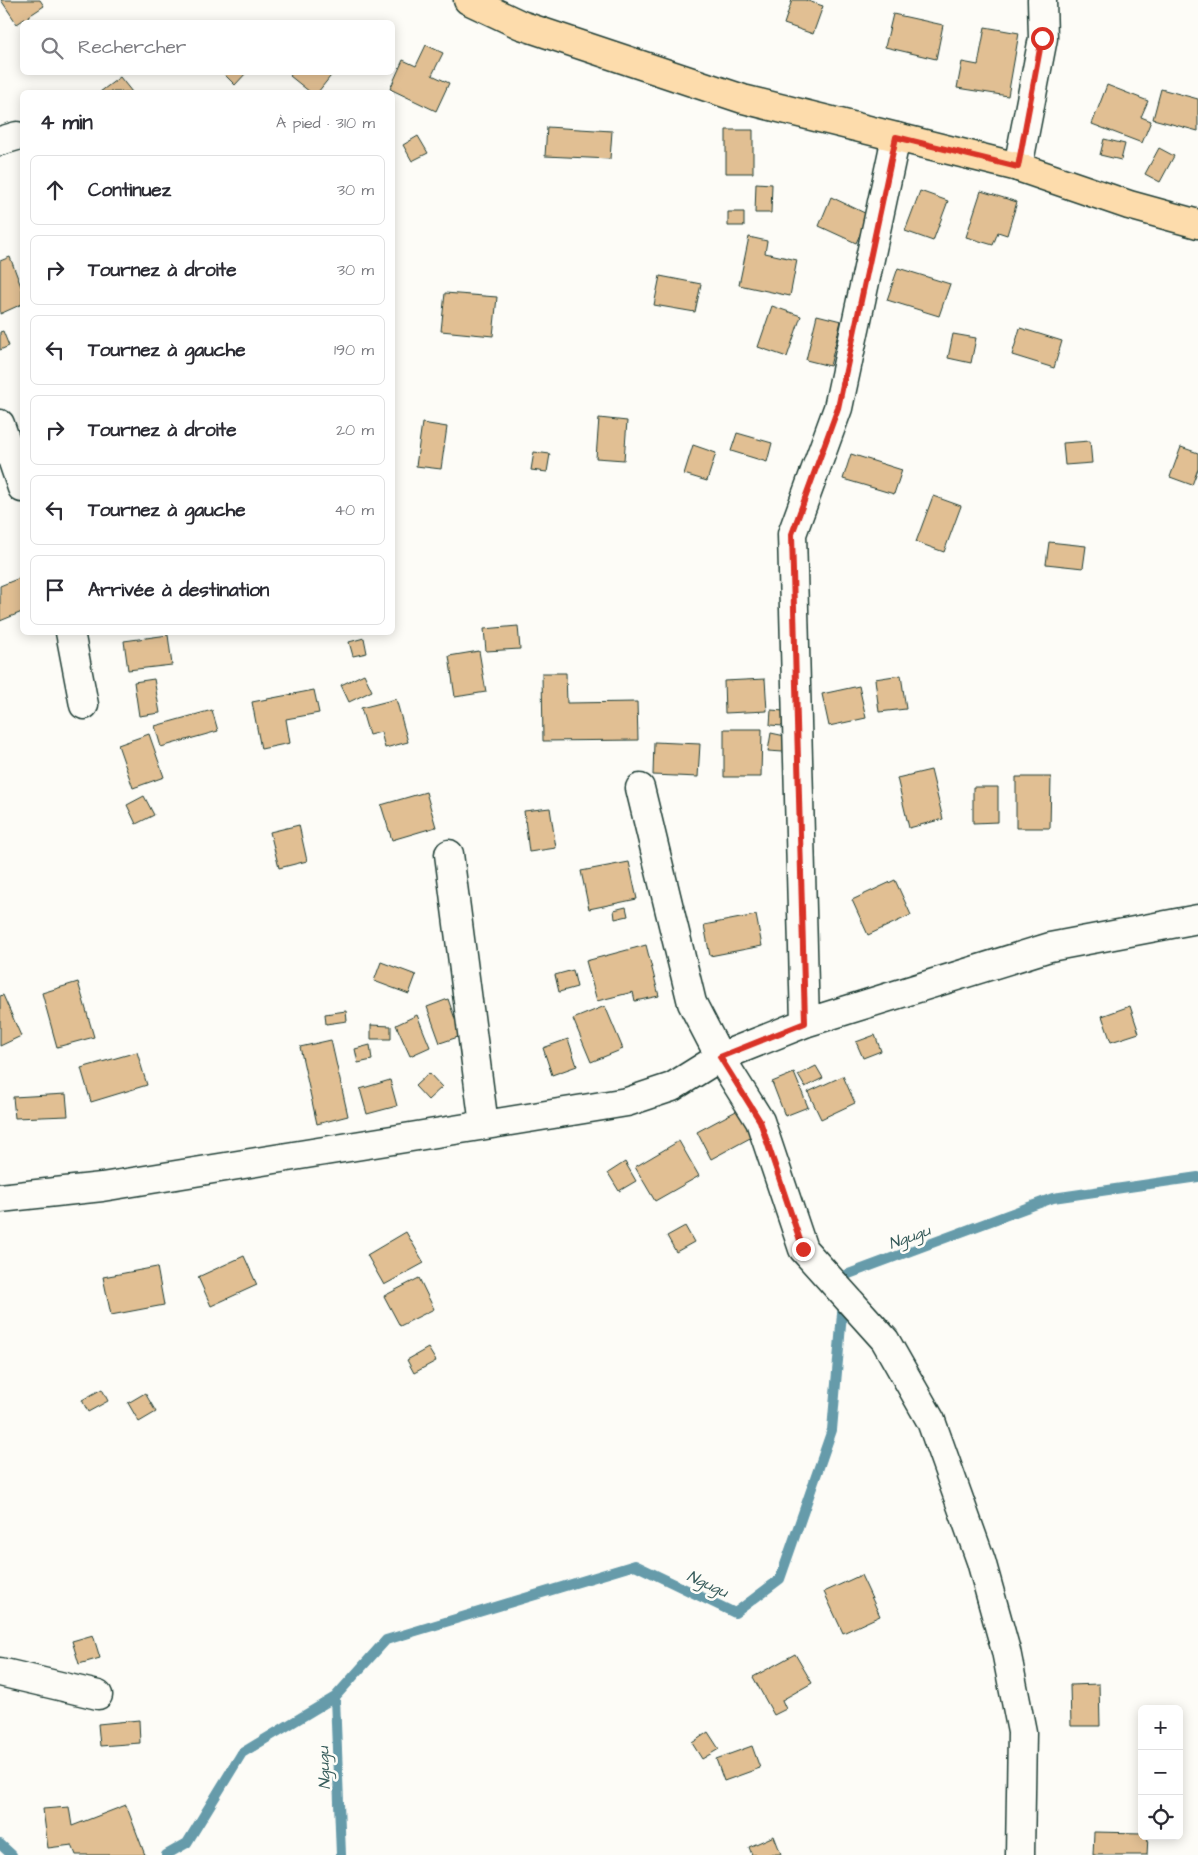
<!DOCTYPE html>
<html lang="fr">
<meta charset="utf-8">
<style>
body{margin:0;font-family:"Architects Daughter",sans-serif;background:#f7f7f7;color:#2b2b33}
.controls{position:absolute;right:15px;bottom:15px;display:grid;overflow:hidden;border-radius:8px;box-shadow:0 2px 12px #0003}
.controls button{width:45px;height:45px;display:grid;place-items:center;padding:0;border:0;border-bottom:1px solid #e1e1e2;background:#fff;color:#2b2b33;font:25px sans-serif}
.stop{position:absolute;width:15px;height:15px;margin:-11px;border:4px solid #d93025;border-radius:50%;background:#fff}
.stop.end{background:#d93025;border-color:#fff;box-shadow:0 1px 5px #0008}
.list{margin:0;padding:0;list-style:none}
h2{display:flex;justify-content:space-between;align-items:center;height:65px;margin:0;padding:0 20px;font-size:21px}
h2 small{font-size:16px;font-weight:400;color:#7c7c81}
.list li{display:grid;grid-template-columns:32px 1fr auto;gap:15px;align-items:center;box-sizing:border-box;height:70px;margin:0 10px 10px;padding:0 10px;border:1px solid #e1e1e2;border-radius:8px}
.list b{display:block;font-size:19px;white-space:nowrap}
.list em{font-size:16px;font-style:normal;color:#7c7c81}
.icon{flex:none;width:28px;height:28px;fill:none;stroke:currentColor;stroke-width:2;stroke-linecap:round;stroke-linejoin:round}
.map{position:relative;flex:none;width:1198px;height:1855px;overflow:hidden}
.search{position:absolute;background:#fff;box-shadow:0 2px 12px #0003;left:20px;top:20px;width:375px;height:55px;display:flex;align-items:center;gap:12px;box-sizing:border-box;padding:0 18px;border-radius:8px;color:#7c7c81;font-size:19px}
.panel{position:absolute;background:#fff;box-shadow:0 2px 12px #0003;left:20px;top:90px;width:375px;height:545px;border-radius:8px}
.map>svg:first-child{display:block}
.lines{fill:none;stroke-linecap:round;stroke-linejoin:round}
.stream{stroke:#669baa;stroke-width:10}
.building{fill:#e1bf93;stroke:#1f3d34}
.minor-casing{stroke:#1f3d34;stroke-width:31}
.major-casing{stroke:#1f3d34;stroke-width:31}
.minor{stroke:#fdfcf7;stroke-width:28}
.major{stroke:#fddcac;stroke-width:28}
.route{stroke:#d93025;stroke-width:6}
.labels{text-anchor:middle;stroke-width:5;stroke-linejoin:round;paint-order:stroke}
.water-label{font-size:16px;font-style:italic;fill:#375c5b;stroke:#fdfcf7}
</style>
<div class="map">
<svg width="1198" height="1855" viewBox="0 0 1198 1855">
<rect width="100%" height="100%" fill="#fdfcf7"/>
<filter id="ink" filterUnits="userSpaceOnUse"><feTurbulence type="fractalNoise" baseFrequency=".02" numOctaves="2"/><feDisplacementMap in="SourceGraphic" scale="10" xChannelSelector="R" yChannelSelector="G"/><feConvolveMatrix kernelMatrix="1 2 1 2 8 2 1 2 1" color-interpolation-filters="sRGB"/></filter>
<g filter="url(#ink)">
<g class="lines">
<path class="stream" d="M 844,1287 L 846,1275 L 1053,1198 L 1198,1177
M 335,1697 L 341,1855
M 0,1844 L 12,1855
M 166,1855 L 187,1843 L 242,1753 L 335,1697 L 386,1640 L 635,1565 L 735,1613 L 780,1579 L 832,1430 L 843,1302"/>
</g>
<path class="building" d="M 1,0 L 40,0 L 44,6 L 17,24 Z
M 792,0 L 805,0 L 823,6 L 813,34 L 784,24 Z
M 893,14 L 943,25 L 936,59 L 885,47 Z
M 985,27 L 1019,33 L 1008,96 L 957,88 L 962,62 L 978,65 Z
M 426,45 L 443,53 L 432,75 L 449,83 L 436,111 L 390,89 L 403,60 L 416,66 Z
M 222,72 L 247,72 L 235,85 Z
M 293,72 L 334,72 L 318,92 L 310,92 L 290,76 Z
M 120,77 L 132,92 L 100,92 Z
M 1107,85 L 1148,101 L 1141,117 L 1151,121 L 1142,143 L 1092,124 Z
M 1161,89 L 1198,99 L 1198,131 L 1153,119 Z
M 547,127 L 612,131 L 610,159 L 545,156 Z
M 726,130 L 753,130 L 753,173 L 726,173 Z
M 418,136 L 428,153 L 412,161 L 403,145 Z
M 1104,139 L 1125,144 L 1121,160 L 1100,155 Z
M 1159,148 L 1174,156 L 1160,182 L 1145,174 Z
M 756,183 L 772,184 L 771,213 L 755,213 Z
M 920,191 L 948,201 L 933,241 L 905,231 Z
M 981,191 L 1017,202 L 1007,235 L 998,232 L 993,245 L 966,237 Z
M 831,197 L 869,215 L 856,243 L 819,226 Z
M 728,212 L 744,212 L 744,226 L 728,226 Z
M 749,237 L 767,241 L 765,253 L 797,260 L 790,296 L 739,285 Z
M 10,257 L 22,289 L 22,304 L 0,314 L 0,261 Z
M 898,268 L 950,284 L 939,316 L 887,300 Z
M 660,276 L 701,284 L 695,312 L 654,305 Z
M 445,293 L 497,297 L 493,336 L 441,331 Z
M 772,306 L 801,316 L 787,357 L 758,347 Z
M 817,315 L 841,321 L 830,366 L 806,360 Z
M 1020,328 L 1062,341 L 1054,368 L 1012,355 Z
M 3,331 L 9,346 L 0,350 L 0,332 Z
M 953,334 L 976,338 L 971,363 L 948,358 Z
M 599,418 L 627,421 L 624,460 L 596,458 Z
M 422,423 L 447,427 L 441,469 L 416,466 Z
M 737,433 L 772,443 L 767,462 L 731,451 Z
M 1090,441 L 1092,463 L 1065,465 L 1063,443 Z
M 693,445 L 716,453 L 707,481 L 684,474 Z
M 1181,447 L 1198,453 L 1198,469 L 1192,485 L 1170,477 Z
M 534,452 L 550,454 L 547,472 L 531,470 Z
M 851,454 L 902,470 L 894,494 L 843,479 Z
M 933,496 L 961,506 L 944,552 L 916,542 Z
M 1049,542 L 1086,546 L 1083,568 L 1046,564 Z
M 22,577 L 22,612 L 0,621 L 0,586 Z
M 518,626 L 520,649 L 486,651 L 484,629 Z
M 168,635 L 172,665 L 128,670 L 124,641 Z
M 364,638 L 367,653 L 353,656 L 349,642 Z
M 479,651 L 486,692 L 455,697 L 449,656 Z
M 542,673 L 566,673 L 567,703 L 637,702 L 638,740 L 543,741 Z
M 364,674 L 372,691 L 349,702 L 341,685 Z
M 901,675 L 906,709 L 879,712 L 875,679 Z
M 154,679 L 160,713 L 139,716 L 134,682 Z
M 765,679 L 767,711 L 725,713 L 724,681 Z
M 859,686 L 866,718 L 829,726 L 822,694 Z
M 314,690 L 319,713 L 286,719 L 290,743 L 261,749 L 252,702 Z
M 396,699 L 408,742 L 385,748 L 381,732 L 369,735 L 361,708 Z
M 212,710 L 218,731 L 161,747 L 155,726 Z
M 771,710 L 784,711 L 783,726 L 770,725 Z
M 724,729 L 762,729 L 761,777 L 724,777 Z
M 771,733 L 785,736 L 783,752 L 768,751 Z
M 149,734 L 164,777 L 133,788 L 118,745 Z
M 654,742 L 700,744 L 698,777 L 653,775 Z
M 931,770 L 943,819 L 909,828 L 897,778 Z
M 1016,777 L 1051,777 L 1050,828 L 1016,828 Z
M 973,787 L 998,787 L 998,822 L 973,823 Z
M 426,792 L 436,827 L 392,840 L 381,805 Z
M 144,796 L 154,815 L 136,824 L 127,805 Z
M 550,808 L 556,848 L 529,852 L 524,811 Z
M 299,825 L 307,861 L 279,868 L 270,832 Z
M 629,862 L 637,899 L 589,909 L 581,871 Z
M 895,880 L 911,915 L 868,935 L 852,900 Z
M 626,907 L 628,916 L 615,919 L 614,910 Z
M 756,915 L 762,946 L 710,956 L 704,925 Z
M 646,945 L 659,996 L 635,1001 L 633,992 L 597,1001 L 586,961 Z
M 381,962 L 416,975 L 409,994 L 374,981 Z
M 573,970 L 577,987 L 559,992 L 555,975 Z
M 78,982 L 94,1037 L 57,1047 L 42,993 Z
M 3,995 L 21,1036 L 0,1046 L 0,996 Z
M 448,999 L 461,1036 L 440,1043 L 427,1007 Z
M 605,1006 L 623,1049 L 591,1062 L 573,1019 Z
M 1130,1006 L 1139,1033 L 1111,1042 L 1102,1016 Z
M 346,1011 L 347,1021 L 326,1024 L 325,1014 Z
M 417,1015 L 430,1047 L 410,1056 L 396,1025 Z
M 371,1025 L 391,1026 L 391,1039 L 371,1039 Z
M 875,1035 L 881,1051 L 863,1058 L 856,1042 Z
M 568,1039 L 577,1066 L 552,1075 L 543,1048 Z
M 331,1040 L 348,1116 L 317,1124 L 300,1047 Z
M 370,1045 L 372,1060 L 358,1063 L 355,1049 Z
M 137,1052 L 147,1085 L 91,1102 L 81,1068 Z
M 816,1066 L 823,1078 L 805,1087 L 798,1075 Z
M 429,1073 L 442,1087 L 428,1100 L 415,1086 Z
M 794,1073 L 808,1107 L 785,1116 L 772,1082 Z
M 843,1076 L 855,1103 L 821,1119 L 808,1092 Z
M 390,1080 L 397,1106 L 367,1114 L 360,1089 Z
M 66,1094 L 68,1116 L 15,1118 L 13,1097 Z
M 738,1110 L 752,1137 L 711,1159 L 697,1132 Z
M 679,1141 L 699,1176 L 655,1201 L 635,1167 Z
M 625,1162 L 636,1181 L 619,1191 L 608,1173 Z
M 685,1226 L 694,1242 L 676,1252 L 667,1236 Z
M 406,1232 L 424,1263 L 384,1285 L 367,1255 Z
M 244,1256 L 257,1285 L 211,1306 L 198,1277 Z
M 157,1267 L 164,1305 L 111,1315 L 103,1277 Z
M 419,1278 L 434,1309 L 400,1326 L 384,1296 Z
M 428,1348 L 436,1361 L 414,1373 L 407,1360 Z
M 102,1389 L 108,1401 L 88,1412 L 82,1400 Z
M 145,1393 L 156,1412 L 139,1422 L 128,1403 Z
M 861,1575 L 880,1616 L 843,1633 L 824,1592 Z
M 93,1635 L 100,1658 L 79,1664 L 72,1641 Z
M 795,1654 L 812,1683 L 782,1700 L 786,1709 L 774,1715 L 753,1677 Z
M 1099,1684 L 1100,1726 L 1071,1726 L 1070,1685 Z
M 139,1720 L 140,1743 L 100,1746 L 98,1724 Z
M 708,1732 L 719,1749 L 702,1759 L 692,1743 Z
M 752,1746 L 760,1768 L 724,1781 L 716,1759 Z
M 126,1805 L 145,1855 L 76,1855 L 72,1845 L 48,1848 L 43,1809 L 69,1807 L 72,1826 Z
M 1094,1832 L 1142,1833 L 1142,1836 L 1148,1836 L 1147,1855 L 1093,1855 Z
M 774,1836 L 781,1854 L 752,1855 L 749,1847 Z"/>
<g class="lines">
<g class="minor-casing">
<path id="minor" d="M 0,141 L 17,136
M 1018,167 L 1043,38 L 1042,0
M 0,424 L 22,488
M 70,632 L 84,705
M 640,788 L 692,1003 L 720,1057 L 760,1121 L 803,1249 L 885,1340 L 931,1421 L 981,1561 L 1006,1651 L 1022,1732 L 1020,1855
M 449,854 L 484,1125
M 805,1023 L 792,534 L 838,408 L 896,137
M 0,1198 L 102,1187 L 627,1102 L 672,1087 L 720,1057 L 805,1023 L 1050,947 L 1198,919
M 0,1672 L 98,1695"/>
</g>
<g class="major-casing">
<path id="major" d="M 468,0 L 521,25 L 743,99 L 1018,167 L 1129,205 L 1198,224"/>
</g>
<use href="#minor" class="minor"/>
<use href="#major" class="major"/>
</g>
</g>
<g class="lines" filter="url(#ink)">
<path class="route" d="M 803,1249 L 760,1121 L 720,1057 L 805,1023 L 792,534 L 838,408 L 896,137 L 1018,167 L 1042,38"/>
</g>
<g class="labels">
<g class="water-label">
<text transform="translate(909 1236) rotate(-20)" y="6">Ngugu</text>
<text transform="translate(708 1583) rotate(25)" y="6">Ngugu</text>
<text transform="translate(323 1768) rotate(-92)" y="6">Ngugu</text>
</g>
</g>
</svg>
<div class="controls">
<button>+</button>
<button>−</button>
<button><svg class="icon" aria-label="locate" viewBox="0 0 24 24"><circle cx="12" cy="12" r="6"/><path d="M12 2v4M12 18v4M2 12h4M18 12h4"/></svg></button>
</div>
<div class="stop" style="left:1042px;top:38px"></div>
<div class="stop end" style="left:803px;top:1249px"></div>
<div class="search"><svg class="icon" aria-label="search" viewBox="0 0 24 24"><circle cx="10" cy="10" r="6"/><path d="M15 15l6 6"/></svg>Rechercher</div>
<section class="panel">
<h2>4 min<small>À pied · 310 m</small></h2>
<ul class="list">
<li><svg class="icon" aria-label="ahead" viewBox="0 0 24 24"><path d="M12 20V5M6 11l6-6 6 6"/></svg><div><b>Continuez</b></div><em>30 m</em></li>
<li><svg class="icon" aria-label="right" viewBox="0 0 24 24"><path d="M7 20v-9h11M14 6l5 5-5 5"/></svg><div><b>Tournez à droite</b></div><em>30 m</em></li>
<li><svg class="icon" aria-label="left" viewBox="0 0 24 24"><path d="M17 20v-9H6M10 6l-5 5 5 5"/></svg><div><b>Tournez à gauche</b></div><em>190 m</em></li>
<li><svg class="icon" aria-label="right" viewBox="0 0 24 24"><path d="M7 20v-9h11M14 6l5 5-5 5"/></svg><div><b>Tournez à droite</b></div><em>20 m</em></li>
<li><svg class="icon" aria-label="left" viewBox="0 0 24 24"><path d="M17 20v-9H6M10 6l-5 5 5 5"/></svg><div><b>Tournez à gauche</b></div><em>40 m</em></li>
<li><svg class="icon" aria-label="arrive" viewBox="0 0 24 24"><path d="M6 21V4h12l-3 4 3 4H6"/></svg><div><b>Arrivée à destination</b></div></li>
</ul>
</section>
</div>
